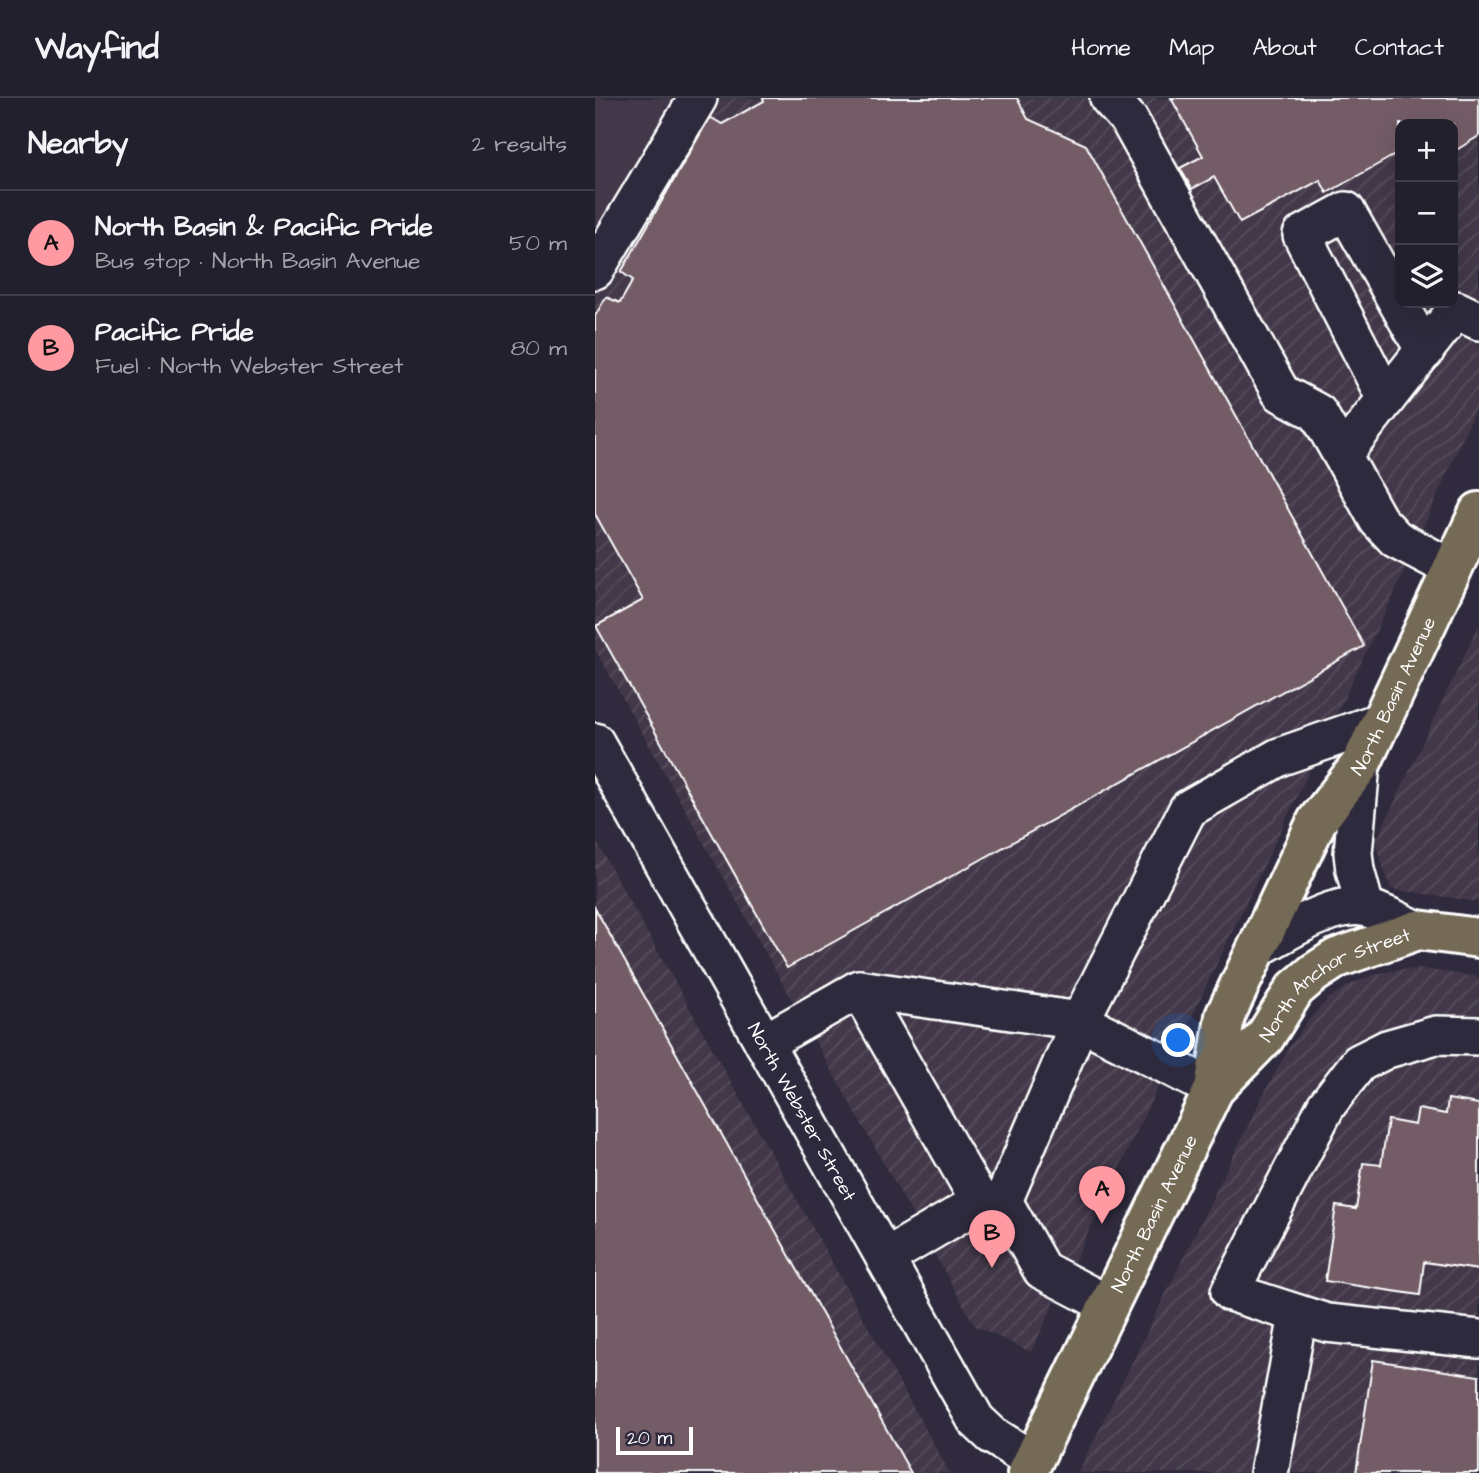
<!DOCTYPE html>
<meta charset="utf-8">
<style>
body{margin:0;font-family:"Architects Daughter",sans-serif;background:#2b2836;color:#f1f3f6}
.controls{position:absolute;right:21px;top:21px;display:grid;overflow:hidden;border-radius:14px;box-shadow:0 7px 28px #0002}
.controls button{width:63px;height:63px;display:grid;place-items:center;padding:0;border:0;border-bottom:2px solid #403e4a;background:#23202e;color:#f1f3f6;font:35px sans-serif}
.scale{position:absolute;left:21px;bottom:18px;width:77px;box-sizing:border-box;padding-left:7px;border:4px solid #fff;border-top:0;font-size:19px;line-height:24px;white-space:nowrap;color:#fff;-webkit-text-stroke:5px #2f2a3d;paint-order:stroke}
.you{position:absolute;left:584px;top:943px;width:24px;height:24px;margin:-18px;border:5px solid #fff;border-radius:50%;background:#1a73e8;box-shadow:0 0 0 10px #1a73e833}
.badge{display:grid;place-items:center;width:46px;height:46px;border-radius:50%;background:#ff9aa2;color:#111;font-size:23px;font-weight:700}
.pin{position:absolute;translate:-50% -58px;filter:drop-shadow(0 2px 4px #0008)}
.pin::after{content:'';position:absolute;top:37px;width:24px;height:21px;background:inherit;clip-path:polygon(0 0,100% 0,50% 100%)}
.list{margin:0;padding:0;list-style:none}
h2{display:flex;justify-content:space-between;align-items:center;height:91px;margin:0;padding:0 28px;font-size:30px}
h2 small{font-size:23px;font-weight:400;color:#a3a3aa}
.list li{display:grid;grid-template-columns:46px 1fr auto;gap:21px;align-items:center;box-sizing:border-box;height:105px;padding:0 28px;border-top:2px solid #403e4a}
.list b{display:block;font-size:26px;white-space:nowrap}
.list p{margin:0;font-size:23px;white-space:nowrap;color:#a3a3aa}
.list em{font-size:23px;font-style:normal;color:#a3a3aa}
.icon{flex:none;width:38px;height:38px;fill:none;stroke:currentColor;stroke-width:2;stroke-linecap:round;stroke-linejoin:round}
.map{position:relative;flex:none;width:884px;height:1375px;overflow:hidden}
header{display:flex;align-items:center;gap:42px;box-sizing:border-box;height:98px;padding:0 35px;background:#23202e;border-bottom:2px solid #403e4a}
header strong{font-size:33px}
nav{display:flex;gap:38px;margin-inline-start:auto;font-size:24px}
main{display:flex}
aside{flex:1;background:#23202e}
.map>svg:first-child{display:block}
.built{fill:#433949}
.industrial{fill:url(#industrial-furrows);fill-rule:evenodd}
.building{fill:#735b66;stroke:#fff;stroke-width:2}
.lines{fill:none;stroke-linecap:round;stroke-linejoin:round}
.minor-casing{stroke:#fff;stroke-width:42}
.major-casing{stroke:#fff;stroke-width:44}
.minor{stroke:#2f2a3d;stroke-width:37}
.major{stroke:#756a55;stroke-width:38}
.labels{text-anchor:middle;stroke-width:6;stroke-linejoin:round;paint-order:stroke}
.street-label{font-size:19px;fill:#fff;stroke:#2f2a3d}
</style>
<header>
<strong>Wayfind</strong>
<nav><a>Home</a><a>Map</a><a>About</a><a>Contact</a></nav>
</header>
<main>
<aside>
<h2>Nearby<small>2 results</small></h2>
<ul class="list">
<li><span class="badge">A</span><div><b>North Basin &amp; Pacific Pride</b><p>Bus stop · North Basin Avenue</p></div><em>50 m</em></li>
<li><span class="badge">B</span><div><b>Pacific Pride</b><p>Fuel · North Webster Street</p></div><em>80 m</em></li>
</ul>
</aside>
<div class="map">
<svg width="884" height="1375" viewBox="0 0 884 1375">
<defs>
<pattern id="industrial-furrows" width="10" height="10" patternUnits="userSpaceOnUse" patternTransform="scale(1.75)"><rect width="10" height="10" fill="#433949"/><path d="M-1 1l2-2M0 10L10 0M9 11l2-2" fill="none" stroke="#564d5b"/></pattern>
</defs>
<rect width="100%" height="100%" fill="#2f2a3d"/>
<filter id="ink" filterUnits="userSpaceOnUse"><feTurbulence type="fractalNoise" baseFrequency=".0143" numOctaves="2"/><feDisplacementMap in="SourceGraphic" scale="14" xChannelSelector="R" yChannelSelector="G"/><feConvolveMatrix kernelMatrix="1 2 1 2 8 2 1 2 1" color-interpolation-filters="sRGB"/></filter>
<g filter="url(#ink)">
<path class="built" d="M 0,0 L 78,0 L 0,134 Z"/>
<path class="industrial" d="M 78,0 L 884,0 L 884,303 L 797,500 L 436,1254 L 380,1228 L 0,551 L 0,134 ZM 805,26 L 858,26 L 858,205 L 805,205 Z
M 884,526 L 884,804 L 796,791 L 780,745 Z
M 0,741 L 355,1375 L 0,1375 Z
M 827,871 L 884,879 L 884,1375 L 483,1375 L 668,997 L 695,948 L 715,920 L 734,900 L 754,887 L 778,877 L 802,872 Z"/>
<path class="building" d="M 168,0 L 422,0 L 433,21 L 491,47 L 769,548 L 192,870 L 1,528 L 48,502 L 0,416 L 0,218 L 11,199 L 25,205 L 38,182 L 26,174 L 115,19 L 127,26 L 169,3 Z
M 576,0 L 884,0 L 884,38 L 858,54 L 858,26 L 805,26 L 805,54 L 732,95 L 725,82 L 645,125 L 619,79 L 597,91 L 585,70 L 608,58 Z
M 0,810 L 316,1375 L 0,1375 Z
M 853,1001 L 884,1006 L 884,1172 L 829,1164 L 825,1197 L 730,1183 L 741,1108 L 761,1111 L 768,1065 L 786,1067 L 793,1022 L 820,1027 L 823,1011 L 851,1016 Z
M 778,1262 L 884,1278 L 884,1375 L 761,1375 Z"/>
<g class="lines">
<g class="minor-casing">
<g id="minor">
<path d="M 514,0 L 534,22 L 686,295 L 723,315 L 747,357 L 861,212 L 884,223"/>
<path d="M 0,172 L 103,0"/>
<path d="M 791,301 L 707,137 L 751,113 L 830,253"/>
<path d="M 747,357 L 783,422 L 801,441 L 858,471"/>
<path id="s1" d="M 0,644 L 381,1322 L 397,1337 L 438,1363"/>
<path d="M 766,666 L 758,755 L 760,772 L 770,809"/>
<path d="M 664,849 C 691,835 741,801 772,810 C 789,815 807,825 823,832"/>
<path d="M 264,891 L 385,1104"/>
<path d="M 884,938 L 841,937 L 792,951 L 764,965 L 731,1008 L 635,1194 L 732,1225 L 884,1241"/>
<path d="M 169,945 L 264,891 L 485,923 L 619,991"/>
<path d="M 408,1103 L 485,923 L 593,711 L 684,659 L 787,623"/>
<path d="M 290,1160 L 385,1104 L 408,1103 L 447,1172 L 514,1207"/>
<path d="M 674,1375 L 703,1217"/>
</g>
</g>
<g class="major-casing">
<g id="major">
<path id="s2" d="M 619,991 L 670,939 L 700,891 L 719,875 L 742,860 L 823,832 L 884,840"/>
<path id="s3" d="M 432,1375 L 619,991 L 630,918 L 722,723 L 766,666 L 884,414"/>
</g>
</g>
<use href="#minor" class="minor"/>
<use href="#major" class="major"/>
</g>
</g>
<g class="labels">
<g class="street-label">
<text dy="7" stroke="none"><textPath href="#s3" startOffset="864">North Basin Avenue</textPath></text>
<text dy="7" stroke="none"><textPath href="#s2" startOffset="164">North Anchor Street</textPath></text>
<text dy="7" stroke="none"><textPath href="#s1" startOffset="424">North Webster Street</textPath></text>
<text dy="7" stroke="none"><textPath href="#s3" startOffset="289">North Basin Avenue</textPath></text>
</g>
</g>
</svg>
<div class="controls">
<button>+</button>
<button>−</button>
<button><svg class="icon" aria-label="layers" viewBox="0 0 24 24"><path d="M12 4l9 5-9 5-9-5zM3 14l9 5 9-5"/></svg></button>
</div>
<div class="scale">20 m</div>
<div class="you"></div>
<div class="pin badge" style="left:507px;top:1126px">A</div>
<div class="pin badge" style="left:397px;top:1170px">B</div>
</div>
</main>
